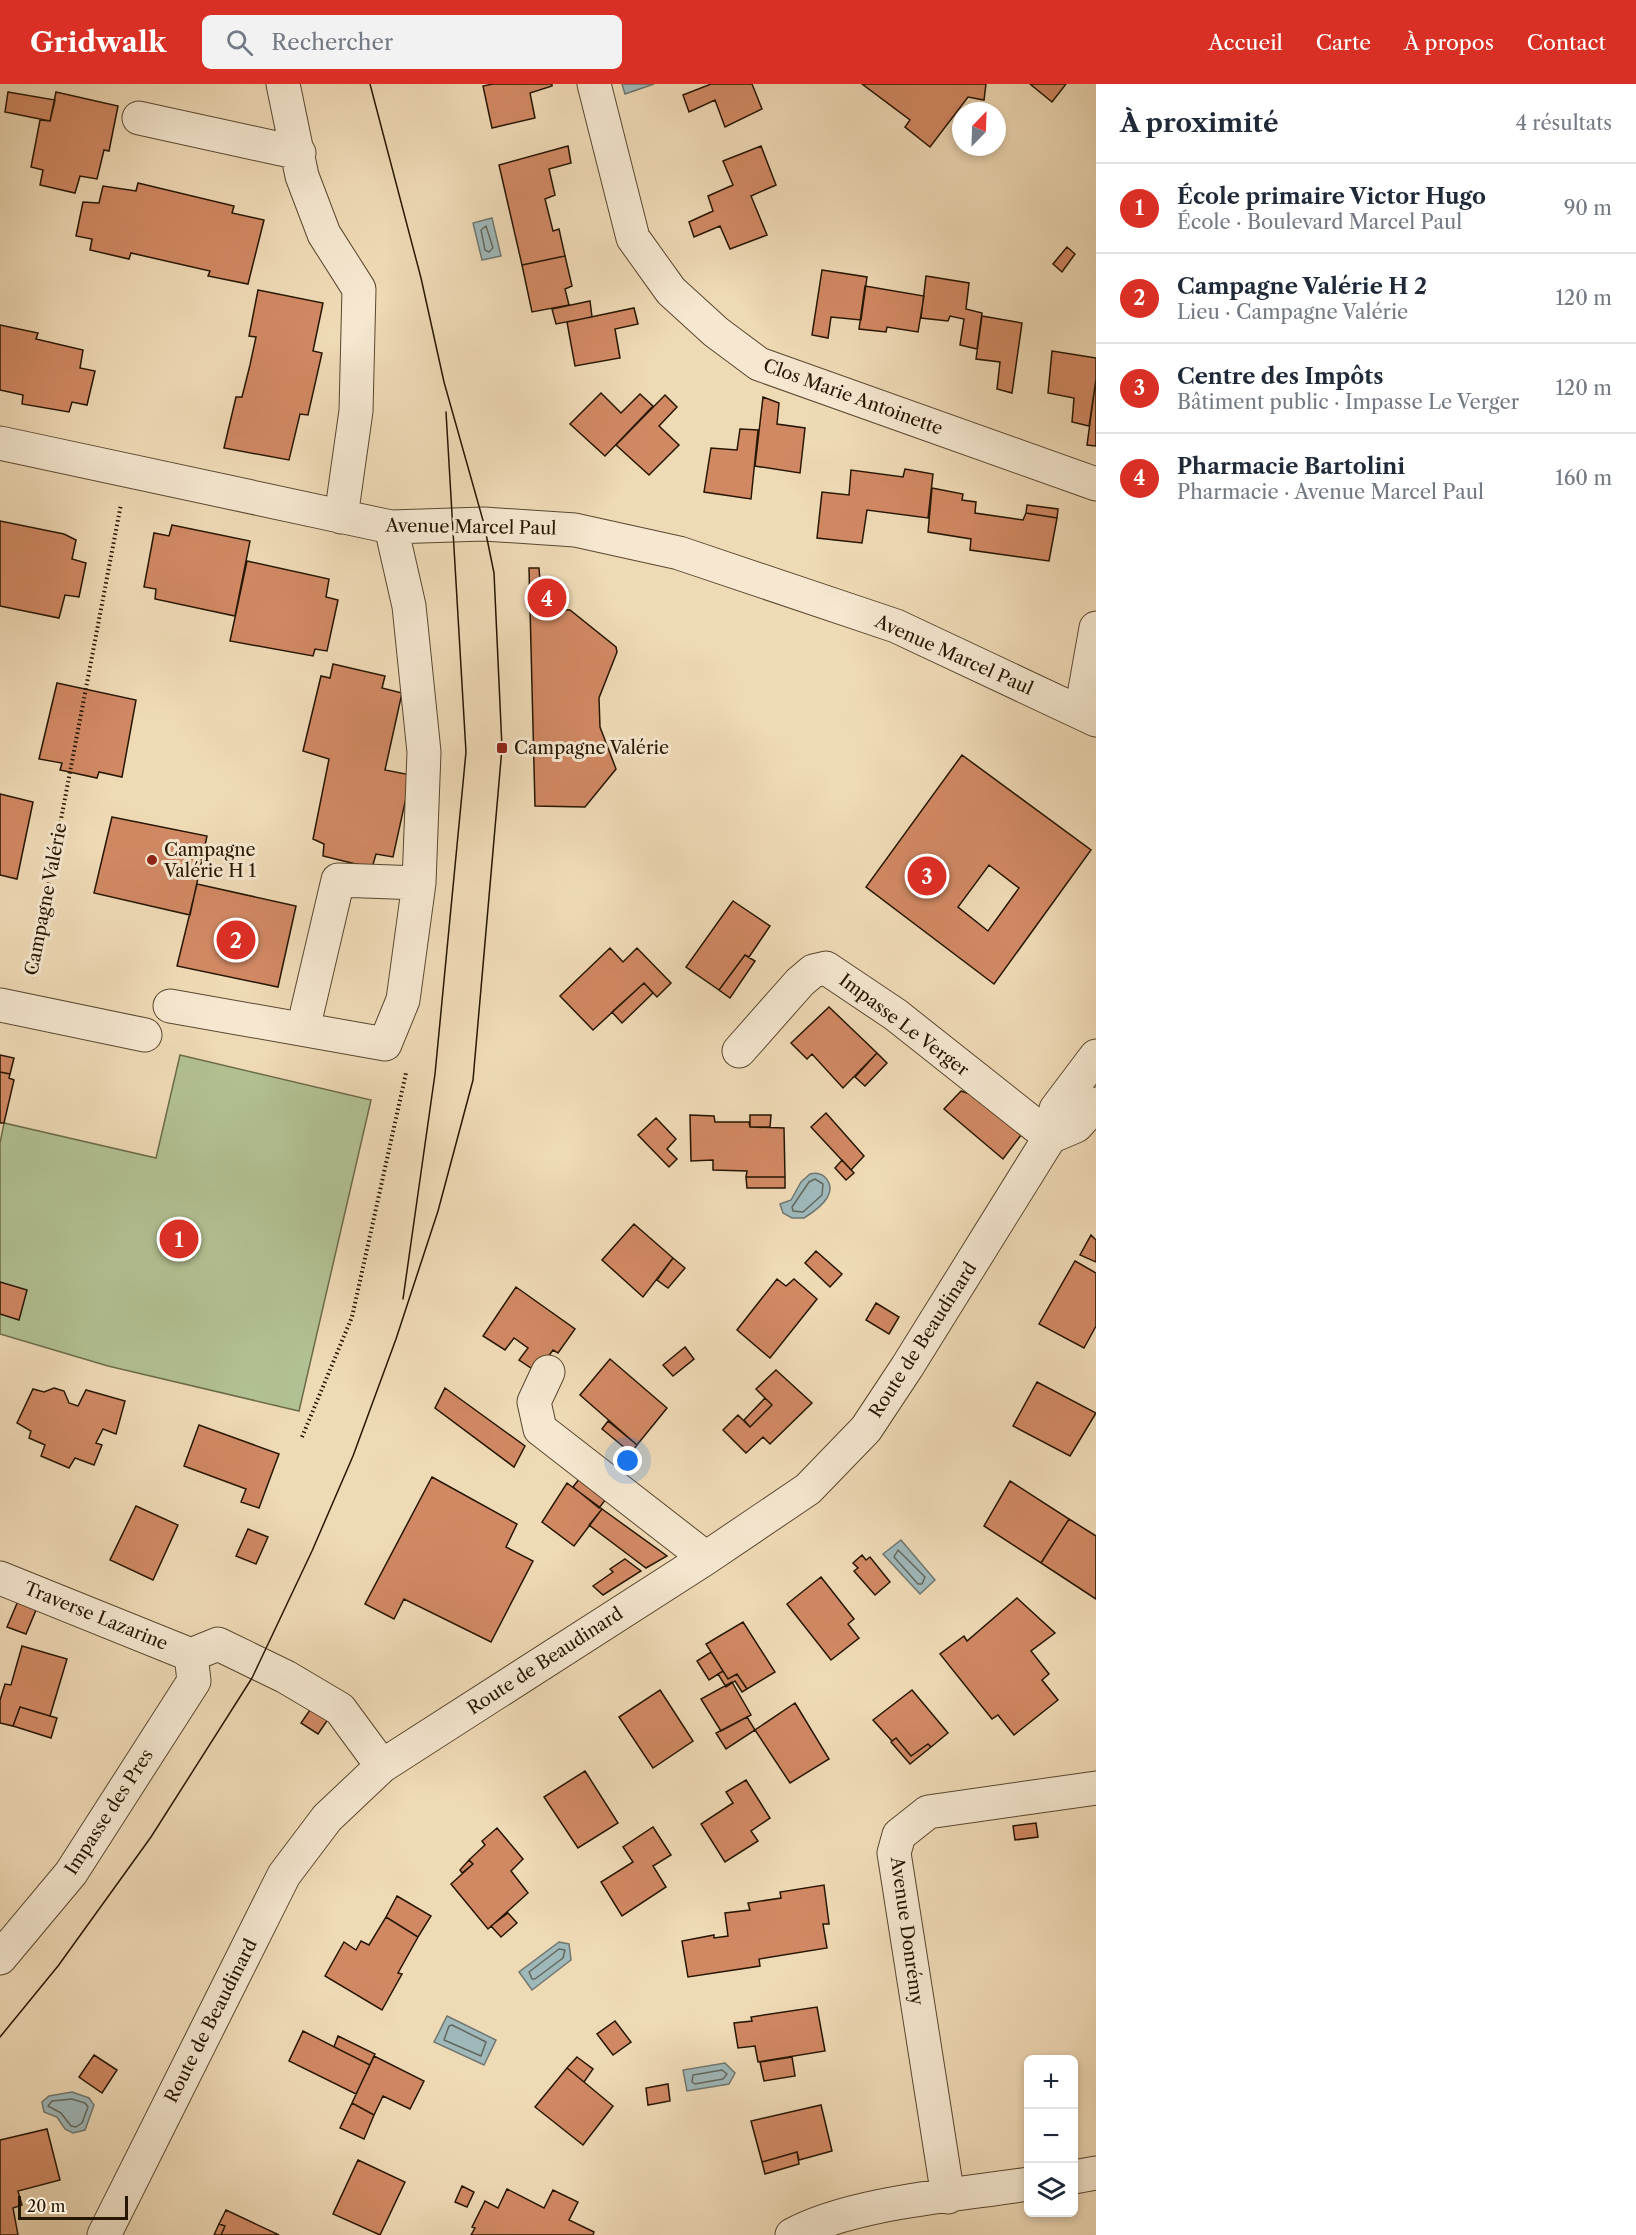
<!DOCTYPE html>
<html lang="fr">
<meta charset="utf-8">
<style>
body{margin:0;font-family:"Libre Caslon Text",serif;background:#f2f2f3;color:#1f2937}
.controls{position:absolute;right:18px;bottom:18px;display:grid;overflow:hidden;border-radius:9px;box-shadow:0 3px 9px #0003}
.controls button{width:54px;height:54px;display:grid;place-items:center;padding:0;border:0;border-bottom:2px solid #e0e1e3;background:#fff;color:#1f2937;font:30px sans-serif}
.compass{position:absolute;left:952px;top:18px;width:54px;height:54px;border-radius:50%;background:#fff;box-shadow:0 3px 9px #0003;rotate:23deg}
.scale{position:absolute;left:18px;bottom:15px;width:110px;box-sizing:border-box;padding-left:6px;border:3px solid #271600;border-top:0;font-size:16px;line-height:21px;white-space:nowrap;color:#271600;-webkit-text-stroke:4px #f5e7d0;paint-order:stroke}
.you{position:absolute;left:628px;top:1377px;width:21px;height:21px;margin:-15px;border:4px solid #fff;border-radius:50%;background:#1a73e8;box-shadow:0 0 0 9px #1a73e833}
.badge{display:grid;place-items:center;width:39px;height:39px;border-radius:50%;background:#d93025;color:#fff;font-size:20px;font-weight:700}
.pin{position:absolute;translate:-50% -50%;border:3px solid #fff;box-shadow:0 2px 6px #0006}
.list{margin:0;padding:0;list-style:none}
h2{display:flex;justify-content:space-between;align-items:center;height:78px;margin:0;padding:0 24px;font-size:26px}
h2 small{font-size:20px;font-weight:400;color:#747a83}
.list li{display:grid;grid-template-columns:39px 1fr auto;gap:18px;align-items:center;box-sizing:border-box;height:90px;padding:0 24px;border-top:2px solid #e0e1e3}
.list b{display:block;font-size:22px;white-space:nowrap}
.list p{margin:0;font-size:20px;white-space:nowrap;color:#747a83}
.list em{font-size:20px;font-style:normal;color:#747a83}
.icon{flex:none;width:33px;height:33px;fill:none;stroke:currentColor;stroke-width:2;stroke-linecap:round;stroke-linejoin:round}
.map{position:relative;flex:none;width:1096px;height:2151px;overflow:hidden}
header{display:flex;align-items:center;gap:36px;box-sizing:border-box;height:84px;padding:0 30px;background:#d93025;color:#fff}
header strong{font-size:28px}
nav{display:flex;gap:33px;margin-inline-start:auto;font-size:21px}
.search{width:420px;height:54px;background:#f2f2f3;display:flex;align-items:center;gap:15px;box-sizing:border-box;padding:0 21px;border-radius:9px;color:#747a83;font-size:22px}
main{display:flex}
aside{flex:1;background:#fff}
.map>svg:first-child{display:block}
.green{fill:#b2c193;stroke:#6c6c4a;stroke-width:1.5}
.water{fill:#9fb8ba;stroke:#6f7770;stroke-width:1.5}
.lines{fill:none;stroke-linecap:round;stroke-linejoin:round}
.shore{stroke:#63675d;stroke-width:1.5}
.building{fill:#d18964;stroke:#271600;stroke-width:1.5;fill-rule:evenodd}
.minor-casing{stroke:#59472e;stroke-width:35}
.path{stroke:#271600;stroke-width:4;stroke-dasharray:1.5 3;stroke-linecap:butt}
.minor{stroke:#f5e7d0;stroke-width:33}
.tram{stroke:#271600;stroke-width:1.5}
.poi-dot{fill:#8f2418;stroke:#f5e7d0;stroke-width:2}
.labels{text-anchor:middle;stroke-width:6;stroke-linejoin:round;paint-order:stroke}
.street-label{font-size:18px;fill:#271600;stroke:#f5e7d0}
.poi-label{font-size:18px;fill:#271600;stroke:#f5e7d0;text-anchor:start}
</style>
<header>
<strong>Gridwalk</strong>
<div class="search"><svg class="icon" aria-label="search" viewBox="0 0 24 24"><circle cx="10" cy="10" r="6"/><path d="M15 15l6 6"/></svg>Rechercher</div>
<nav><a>Accueil</a><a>Carte</a><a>À propos</a><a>Contact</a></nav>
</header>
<main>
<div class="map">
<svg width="1096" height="2151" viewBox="0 0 1096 2151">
<rect width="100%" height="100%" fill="#efdab6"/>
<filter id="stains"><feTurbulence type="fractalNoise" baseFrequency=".00333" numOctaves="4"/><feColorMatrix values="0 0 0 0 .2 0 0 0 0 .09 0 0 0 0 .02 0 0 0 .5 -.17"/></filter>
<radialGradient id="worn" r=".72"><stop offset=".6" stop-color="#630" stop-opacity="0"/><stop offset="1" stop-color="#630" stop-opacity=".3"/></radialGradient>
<path class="green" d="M 180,971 L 371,1016 L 299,1327 L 108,1282 L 0,1250 L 0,1059 L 4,1039 L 156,1074 Z"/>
<path class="water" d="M 622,0 L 654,0 L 625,10 Z
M 492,134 L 501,172 L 482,176 L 473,139 Z
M 810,1090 C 825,1086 835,1101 827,1114 C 822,1122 812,1129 804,1134 L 792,1134 L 783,1129 L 780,1120 L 791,1116 L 801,1098 Z
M 901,1456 L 935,1496 L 920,1510 L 883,1470 Z
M 559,1858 L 569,1860 L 571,1876 L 532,1906 L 519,1888 Z
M 447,1932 L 496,1956 L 484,1981 L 434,1958 Z
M 725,1979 L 735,1989 L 729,2000 L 687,2007 L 683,1986 Z
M 72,2008 L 89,2014 L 94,2021 L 85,2046 L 73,2049 L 65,2045 L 57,2033 L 44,2028 L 42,2018 L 49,2012 Z"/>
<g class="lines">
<path class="shore" d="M 486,142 L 493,164 L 489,168 L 485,166 L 481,146 Z
M 815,1095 L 823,1100 L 822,1111 L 803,1128 L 793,1127 L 792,1123 L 809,1098 Z
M 898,1466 L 925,1493 L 922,1500 L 918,1500 L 894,1473 Z
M 559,1865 L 565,1866 L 563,1874 L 535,1895 L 532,1895 L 529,1888 Z
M 452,1941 L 486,1958 L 481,1972 L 444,1956 L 449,1942 Z
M 722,1986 L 727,1990 L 723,1995 L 695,2000 L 692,1998 L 693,1991 Z
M 72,2015 L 85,2019 L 88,2023 L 82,2039 L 76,2043 L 71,2042 L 61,2029 L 48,2022 L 52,2017 Z"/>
</g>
<path class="building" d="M 493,0 L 552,0 L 552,2 L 530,9 L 535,34 L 492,44 L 483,2 Z
M 711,0 L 752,0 L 762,25 L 725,43 L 715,16 L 689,28 L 683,11 Z
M 862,0 L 986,0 L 984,16 L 968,13 L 930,63 L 905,43 L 910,36 Z
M 1030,0 L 1066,0 L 1052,18 Z
M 8,8 L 55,16 L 50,37 L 5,28 Z
M 56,8 L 118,22 L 109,67 L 104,66 L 97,95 L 80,92 L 75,109 L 40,101 L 43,86 L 31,83 L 40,36 L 50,37 Z
M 568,62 L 571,79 L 549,85 L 555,111 L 545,115 L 553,147 L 559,145 L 565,172 L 522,181 L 499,81 Z
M 761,62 L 776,101 L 751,112 L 767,151 L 730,165 L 720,142 L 694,153 L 689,138 L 713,127 L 708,112 L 733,101 L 723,77 Z
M 138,99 L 234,122 L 232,129 L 264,136 L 248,200 L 208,192 L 210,187 L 131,169 L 129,175 L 90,166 L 92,155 L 76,152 L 83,118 L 99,119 L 103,102 L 136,107 Z
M 1067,163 L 1075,170 L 1062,188 L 1053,180 Z
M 565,172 L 572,202 L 565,205 L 569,221 L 532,228 L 522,181 Z
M 822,186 L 867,193 L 861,236 L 831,233 L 828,254 L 812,251 Z
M 926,192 L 969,199 L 966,225 L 982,229 L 977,265 L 960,261 L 964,235 L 950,232 L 948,237 L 921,234 Z
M 865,202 L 924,212 L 918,248 L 887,243 L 886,248 L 859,245 Z
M 258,206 L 323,219 L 313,267 L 322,269 L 308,331 L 300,330 L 289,376 L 224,364 L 236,313 L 242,313 L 250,281 L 256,253 L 249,252 Z
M 590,217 L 592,233 L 556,240 L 552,225 Z
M 634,224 L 638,240 L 615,245 L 620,274 L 575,282 L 567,238 Z
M 982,232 L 1022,239 L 1012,309 L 997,305 L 1000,278 L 976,275 Z
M 0,241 L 38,249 L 36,255 L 83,266 L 80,284 L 95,287 L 87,321 L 72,318 L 69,328 L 22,320 L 23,311 L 0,306 Z
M 1052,267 L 1096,274 L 1096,295 L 1089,342 L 1072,338 L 1074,314 L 1048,309 Z
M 1096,295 L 1096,362 L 1087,361 Z
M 601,309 L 621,329 L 640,310 L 653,322 L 605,372 L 570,340 Z
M 665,311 L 677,323 L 659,342 L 679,361 L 649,391 L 616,361 Z
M 763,313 L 779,319 L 777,340 L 805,344 L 800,389 L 755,382 Z
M 740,345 L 758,346 L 751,415 L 704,408 L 711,364 L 737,366 Z
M 905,385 L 933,390 L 928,434 L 867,426 L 862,459 L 817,454 L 822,408 L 849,411 L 851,386 L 903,393 Z
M 932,404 L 963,410 L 962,416 L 976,418 L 975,429 L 1023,436 L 1026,429 L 1057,434 L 1049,477 L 970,466 L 971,455 L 928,448 Z
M 1027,421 L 1058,425 L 1057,434 L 1026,429 Z
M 0,437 L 64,450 L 76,456 L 72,475 L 86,479 L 79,513 L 65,511 L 59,534 L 0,522 Z
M 172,441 L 250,457 L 235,532 L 155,515 L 156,505 L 144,503 L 154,449 L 169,452 Z
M 247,477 L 329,495 L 326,513 L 338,516 L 327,567 L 315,565 L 313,572 L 230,557 Z
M 529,484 L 539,484 L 540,497 L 556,498 L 558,526 L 570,526 L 616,563 L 617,568 L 599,614 L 600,643 L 616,685 L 585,723 L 535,722 Z
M 333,580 L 385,592 L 382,604 L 402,609 L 385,686 L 411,691 L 393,773 L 376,770 L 372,784 L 323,772 L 324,760 L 313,755 L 329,675 L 303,667 L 321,592 L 330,594 Z
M 57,599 L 136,616 L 122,693 L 99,688 L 97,694 L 60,686 L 62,679 L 39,675 Z
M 962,671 L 1091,766 L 994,900 L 866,803 ZM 989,781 L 1019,804 L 988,847 L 958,823 Z
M 0,710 L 33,718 L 17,795 L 0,791 Z
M 112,733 L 207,752 L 190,831 L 94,809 Z
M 197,800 L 296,822 L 278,903 L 177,882 Z
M 733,817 L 770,842 L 749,873 L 745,871 L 719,906 L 686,883 Z
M 610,864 L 623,878 L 637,864 L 671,899 L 657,913 L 644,899 L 593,946 L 560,912 Z
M 745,871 L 755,877 L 730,914 L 719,906 Z
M 644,899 L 653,909 L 622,939 L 612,928 Z
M 829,923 L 877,969 L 843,1004 L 812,970 L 807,975 L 791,959 Z
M 877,969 L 887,979 L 865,1002 L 855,993 Z
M 0,971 L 14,974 L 10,990 L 0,988 Z
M 0,988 L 10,990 L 9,994 L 14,996 L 4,1039 L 0,1039 Z
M 961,1007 L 976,1012 L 1021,1051 L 1003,1075 L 944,1025 Z
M 826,1029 L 864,1072 L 851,1086 L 811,1043 Z
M 690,1031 L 714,1032 L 715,1038 L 749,1038 L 750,1043 L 784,1044 L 785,1093 L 746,1093 L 747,1087 L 713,1086 L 713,1076 L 691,1077 Z
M 750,1031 L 771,1031 L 770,1043 L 750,1043 Z
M 656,1034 L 676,1055 L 667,1065 L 677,1075 L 669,1083 L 638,1051 Z
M 842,1076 L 854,1089 L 846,1096 L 835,1084 Z
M 746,1093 L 785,1093 L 785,1104 L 747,1104 Z
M 634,1140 L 673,1174 L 643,1213 L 602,1176 Z
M 1091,1151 L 1096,1156 L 1096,1178 L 1080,1171 Z
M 816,1167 L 842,1190 L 830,1203 L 805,1179 Z
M 673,1174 L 685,1184 L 668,1204 L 657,1196 Z
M 1075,1177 L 1096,1189 L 1096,1242 L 1084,1264 L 1039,1240 Z
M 777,1195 L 786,1202 L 794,1195 L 817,1215 L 770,1274 L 737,1246 Z
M 0,1198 L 27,1206 L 19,1236 L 0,1230 Z
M 516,1203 L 575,1245 L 558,1269 L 553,1266 L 537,1288 L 519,1276 L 528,1264 L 514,1254 L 505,1266 L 483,1252 Z
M 876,1219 L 899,1233 L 889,1250 L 866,1236 Z
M 685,1263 L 694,1275 L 673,1292 L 663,1281 Z
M 610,1275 L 667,1324 L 637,1361 L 580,1311 Z
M 776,1286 L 812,1319 L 770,1360 L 763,1353 L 746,1369 L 723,1346 L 738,1331 L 750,1343 L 772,1321 L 756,1305 Z
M 1037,1298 L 1096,1329 L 1070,1372 L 1013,1342 Z
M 54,1304 L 64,1307 L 69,1319 L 78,1322 L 86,1306 L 125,1317 L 116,1350 L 103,1345 L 96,1359 L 102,1361 L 94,1381 L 75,1374 L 69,1384 L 41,1372 L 45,1361 L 29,1354 L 31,1347 L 17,1339 L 33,1305 L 44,1308 Z
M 445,1304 L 525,1362 L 514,1383 L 435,1324 Z
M 765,1314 L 772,1321 L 750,1343 L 744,1336 Z
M 608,1337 L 637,1361 L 631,1369 L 602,1345 Z
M 199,1341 L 279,1370 L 259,1424 L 241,1418 L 246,1405 L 184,1382 Z
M 583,1390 L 610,1410 L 599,1424 L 573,1403 Z
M 432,1393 L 517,1440 L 506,1463 L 533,1477 L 491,1558 L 404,1515 L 394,1535 L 365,1520 Z
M 1010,1397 L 1069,1435 L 1041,1479 L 984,1442 Z
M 567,1399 L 602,1425 L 574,1462 L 542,1438 Z
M 136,1422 L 178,1441 L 153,1496 L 110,1476 Z
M 602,1425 L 667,1472 L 646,1484 L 630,1472 L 589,1441 Z
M 1069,1435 L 1096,1452 L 1096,1515 L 1041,1479 Z
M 248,1445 L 268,1453 L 256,1480 L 236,1472 Z
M 862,1471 L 866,1476 L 870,1473 L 890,1498 L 875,1511 L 854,1487 L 858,1484 L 853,1479 Z
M 625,1475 L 641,1487 L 603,1511 L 593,1502 L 613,1488 L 610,1485 Z
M 821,1493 L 854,1535 L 848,1540 L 859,1554 L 831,1576 L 787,1520 Z
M 1017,1514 L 1055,1549 L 1031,1567 L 1049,1590 L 1042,1596 L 1058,1616 L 1014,1651 L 998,1631 L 992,1635 L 940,1570 L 964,1552 L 967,1557 Z
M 18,1517 L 36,1526 L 26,1550 L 7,1543 Z
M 743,1538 L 775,1588 L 747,1605 L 737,1590 L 728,1595 L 706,1560 Z
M 22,1562 L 67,1575 L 50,1632 L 20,1623 L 13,1642 L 0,1639 L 0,1616 L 5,1600 L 11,1601 Z
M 711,1568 L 723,1587 L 709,1596 L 697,1577 Z
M 723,1587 L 728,1595 L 737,1590 L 747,1605 L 742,1608 L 735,1597 L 726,1603 L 718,1590 Z
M 732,1598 L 751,1631 L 721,1647 L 701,1615 Z
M 660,1606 L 693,1657 L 653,1684 L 619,1633 Z
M 912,1606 L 948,1649 L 931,1663 L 928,1660 L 911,1672 L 896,1654 L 892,1657 L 873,1636 Z
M 795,1619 L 829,1675 L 790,1699 L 755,1646 Z
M 20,1623 L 57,1634 L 51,1654 L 13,1642 Z
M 312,1623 L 329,1634 L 318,1650 L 301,1639 Z
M 747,1633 L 755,1646 L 726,1665 L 716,1649 Z
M 896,1654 L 911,1672 L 928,1660 L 931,1663 L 910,1680 L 891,1658 Z
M 585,1687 L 618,1739 L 578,1764 L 544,1713 Z
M 746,1696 L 770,1734 L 751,1747 L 758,1757 L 725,1778 L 701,1740 L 733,1719 L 726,1708 Z
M 1036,1739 L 1038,1753 L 1015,1756 L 1013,1742 Z
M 653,1743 L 671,1771 L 653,1782 L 666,1803 L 622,1832 L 601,1798 L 633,1778 L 623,1763 Z
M 497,1744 L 523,1775 L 511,1787 L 528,1809 L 488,1845 L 451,1800 L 473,1780 L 469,1776 L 485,1761 L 482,1757 Z
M 469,1776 L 473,1780 L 462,1789 L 460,1786 Z
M 824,1801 L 829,1840 L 823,1840 L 827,1864 L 759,1875 L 760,1882 L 688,1893 L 682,1857 L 714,1851 L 714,1854 L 728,1852 L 725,1829 L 750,1826 L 748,1819 L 781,1814 L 780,1808 Z
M 397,1812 L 431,1832 L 418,1853 L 386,1833 Z
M 508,1829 L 517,1839 L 501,1853 L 491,1842 Z
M 386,1833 L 418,1853 L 398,1889 L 402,1890 L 382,1926 L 325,1892 L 344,1858 L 356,1866 L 361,1857 L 369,1861 Z
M 817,1923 L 825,1967 L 758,1978 L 755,1962 L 738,1964 L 734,1939 L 752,1937 L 751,1933 Z
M 615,1937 L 631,1958 L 613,1971 L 597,1950 Z
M 303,1947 L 370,1981 L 356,2010 L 289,1977 Z
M 338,1952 L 375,1970 L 370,1981 L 334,1963 Z
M 94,1971 L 117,1986 L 102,2009 L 79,1993 Z
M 374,1972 L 424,1997 L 410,2025 L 383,2012 L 374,2031 L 352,2019 Z
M 577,1973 L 593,1985 L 584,1998 L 567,1984 Z
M 792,1973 L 795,1992 L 764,1997 L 760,1978 Z
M 567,1984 L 613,2022 L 583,2061 L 535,2023 Z
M 668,2000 L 670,2017 L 648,2021 L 646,2004 Z
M 352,2019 L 374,2031 L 364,2055 L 340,2044 Z
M 821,2021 L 832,2067 L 799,2076 L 797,2068 L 762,2078 L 751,2037 Z
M 47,2045 L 60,2096 L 18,2107 L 22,2121 L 13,2124 L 18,2151 L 0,2151 L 0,2056 Z
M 797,2068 L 799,2080 L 765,2090 L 762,2078 Z
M 358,2076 L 405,2098 L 380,2151 L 333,2130 Z
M 462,2102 L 474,2108 L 467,2123 L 455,2118 Z
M 507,2105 L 544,2124 L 553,2106 L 578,2118 L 569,2136 L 594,2148 L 593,2151 L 471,2151 L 475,2144 L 472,2143 L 485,2117 L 498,2124 Z
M 226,2126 L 279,2151 L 221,2151 L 225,2142 L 219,2140 Z
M 219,2140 L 225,2142 L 221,2151 L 214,2151 Z"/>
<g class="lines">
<g class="minor-casing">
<path id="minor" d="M 283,0 L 302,92 L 324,150 L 359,205 L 356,327 L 341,433
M 594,0 L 633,154 L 671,207 L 716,248 L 759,280 L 1096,400
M 139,34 L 299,69
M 0,359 L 391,443 L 484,440 L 575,446 L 679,469 L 896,542 L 1096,636
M 1081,628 L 1096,544
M 0,921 L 145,951
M 170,922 L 385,960 L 403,916 L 419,799 L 424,668 L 409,522 L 391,443
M 303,945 L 338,796 L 419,799
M 739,967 L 800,898 L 813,887 L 826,884 L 896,931 L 1050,1053
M 1050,1053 L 1076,1042 L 1096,1020
M 548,1288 L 534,1318 L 540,1345 L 706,1474
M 0,1494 L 191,1571
M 191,1571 L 218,1560 L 286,1593 L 340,1625 L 382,1682
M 0,1874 L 71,1789 L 194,1597 L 191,1571
M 1074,2093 L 1096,2089
M 948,2113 L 894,1769 L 899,1751 L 928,1728 L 1096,1704
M 104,2151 L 284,1791 L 327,1734 L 382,1682 L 706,1474 L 808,1405 L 866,1345 L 907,1283 L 1050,1053 L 1056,1025 L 1096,972
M 792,2151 C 853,2118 959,2111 1028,2100"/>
</g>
<path class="path" d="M 31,893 L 121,420
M 302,1353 L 352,1233 L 406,989"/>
<use href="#minor" class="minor"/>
<path class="tram" d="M 403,1215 L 435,990 L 466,668 L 446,328
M 0,1953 L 58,1882 L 151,1753 L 252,1594 L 312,1467 L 353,1372 L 396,1255 L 438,1127 L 473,996 L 502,664 L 494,489 L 484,440 L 444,298 L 421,194 L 370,0"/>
</g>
<g class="poi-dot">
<rect x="496" y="658" width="12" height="12" rx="3"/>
<circle cx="152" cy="776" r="6"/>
</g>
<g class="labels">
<g class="street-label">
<text transform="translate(853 313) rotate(20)" y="6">Clos Marie Antoinette</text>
<text transform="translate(471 443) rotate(1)" y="6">Avenue Marcel Paul</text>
<text transform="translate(954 571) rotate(24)" y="6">Avenue Marcel Paul</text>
<text transform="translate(46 815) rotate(-79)" y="6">Campagne Valérie</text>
<text transform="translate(904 941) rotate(37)" y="6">Impasse Le Verger</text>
<text transform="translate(923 1256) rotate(-57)" y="6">Route de Beaudinard</text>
<text transform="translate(96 1532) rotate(22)" y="6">Traverse Lazarine</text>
<text transform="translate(545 1577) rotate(-33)" y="6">Route de Beaudinard</text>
<text transform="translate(109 1728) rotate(-57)" y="6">Impasse des Pres</text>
<text transform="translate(907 1847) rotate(82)" y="6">Avenue Donrémy</text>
<text transform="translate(211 1937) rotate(-63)" y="6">Route de Beaudinard</text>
</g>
<g class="poi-label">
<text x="514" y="670">Campagne Valérie</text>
<text x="164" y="772">Campagne<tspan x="164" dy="21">Valérie H 1</tspan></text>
</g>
</g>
<rect width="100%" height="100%" filter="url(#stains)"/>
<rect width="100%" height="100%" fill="url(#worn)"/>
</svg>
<div class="controls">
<button>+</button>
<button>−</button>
<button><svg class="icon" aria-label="layers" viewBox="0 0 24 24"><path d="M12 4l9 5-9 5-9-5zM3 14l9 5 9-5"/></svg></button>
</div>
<svg class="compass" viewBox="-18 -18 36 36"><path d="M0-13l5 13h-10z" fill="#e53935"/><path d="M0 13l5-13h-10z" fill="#747a83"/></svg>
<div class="scale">20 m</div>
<div class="you"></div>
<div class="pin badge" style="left:179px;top:1155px">1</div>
<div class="pin badge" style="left:236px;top:856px">2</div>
<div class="pin badge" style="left:927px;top:792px">3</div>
<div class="pin badge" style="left:547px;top:514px">4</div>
</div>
<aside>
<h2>À proximité<small>4 résultats</small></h2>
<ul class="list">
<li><span class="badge">1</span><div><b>École primaire Victor Hugo</b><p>École · Boulevard Marcel Paul</p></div><em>90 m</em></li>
<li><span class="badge">2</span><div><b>Campagne Valérie H 2</b><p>Lieu · Campagne Valérie</p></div><em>120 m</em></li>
<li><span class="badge">3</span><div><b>Centre des Impôts</b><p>Bâtiment public · Impasse Le Verger</p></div><em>120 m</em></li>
<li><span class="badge">4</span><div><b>Pharmacie Bartolini</b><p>Pharmacie · Avenue Marcel Paul</p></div><em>160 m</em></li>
</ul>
</aside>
</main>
